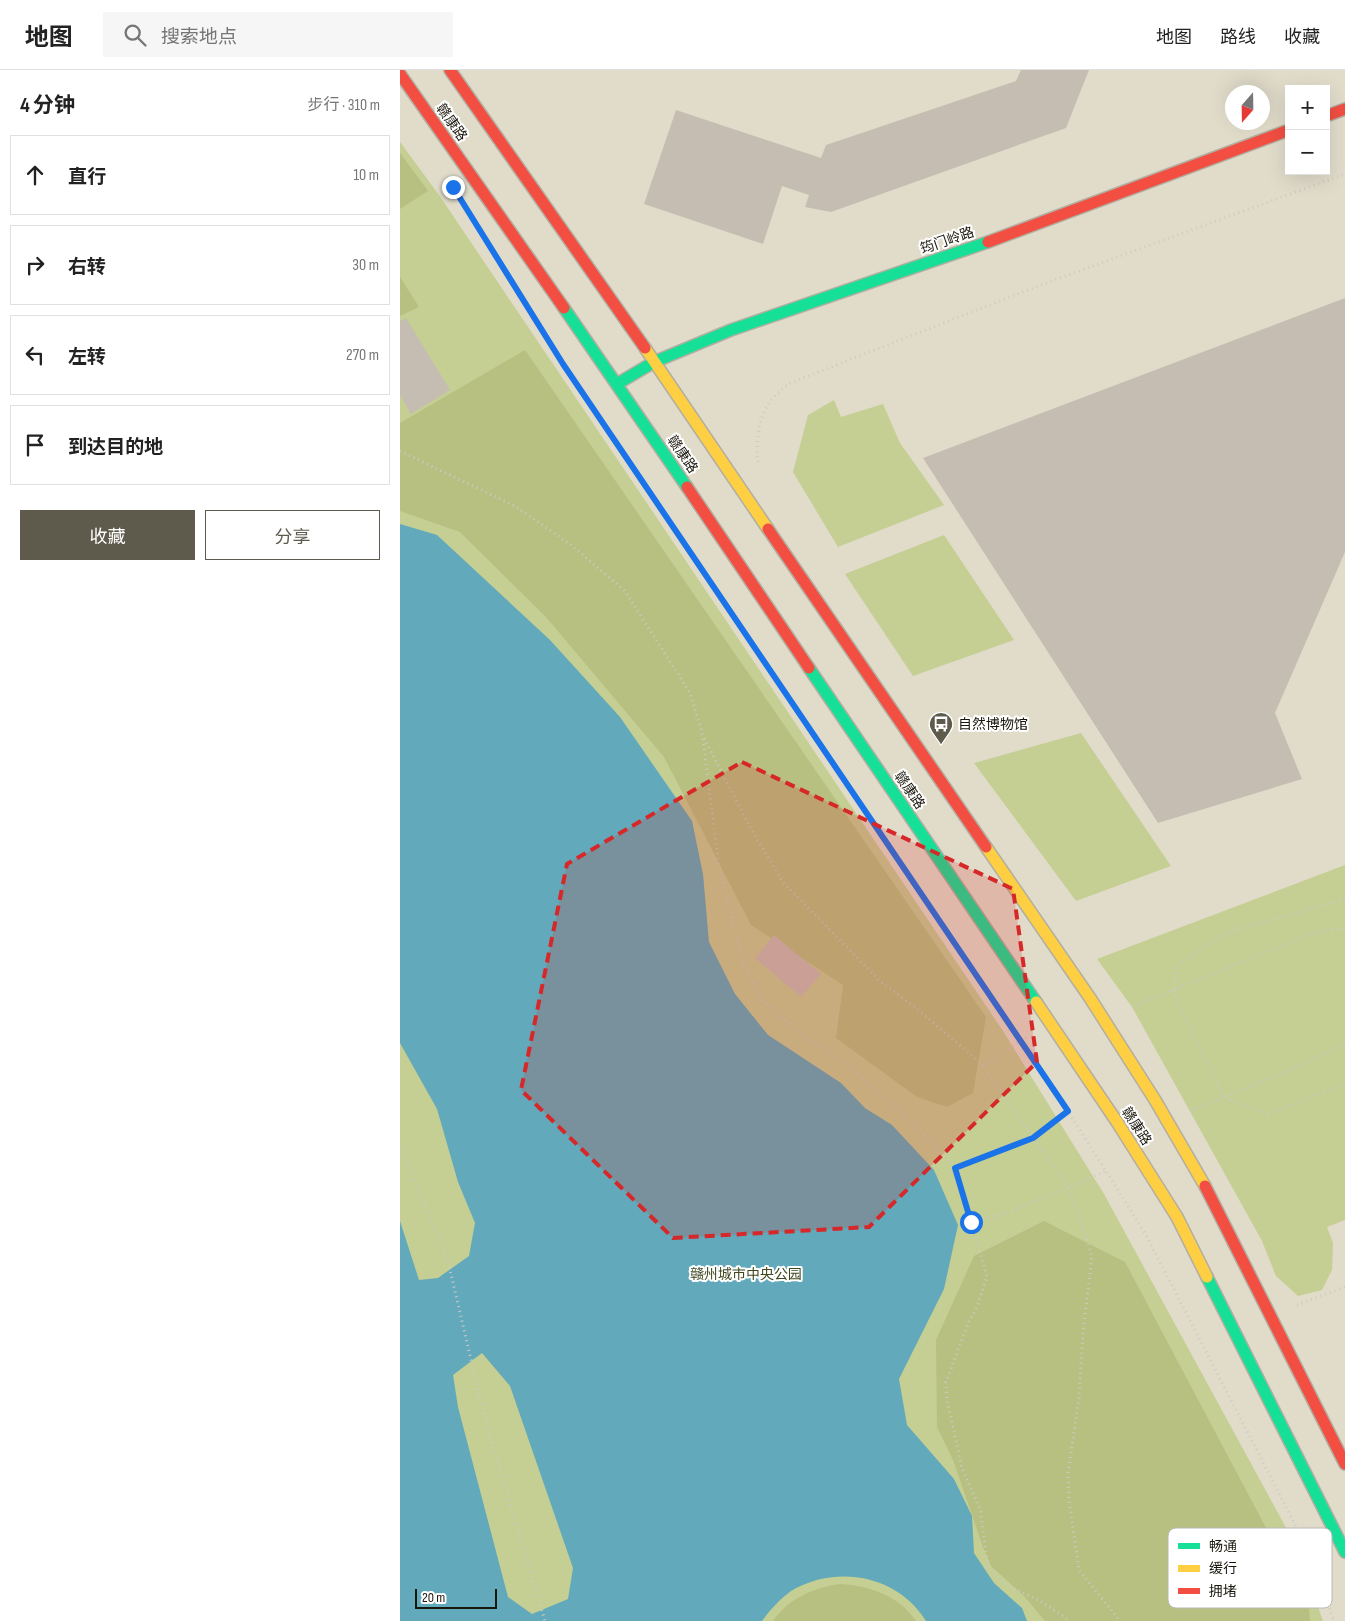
<!DOCTYPE html>
<html lang="zh">
<meta charset="utf-8">
<style>
body{margin:0;font-family:"Sofia Sans Condensed","Noto Sans SC",sans-serif;background:#f6f6f6;color:#222}
.controls{position:absolute;right:15px;top:15px;display:grid;overflow:hidden;border-radius:0px;box-shadow:0 5px 20px #0002}
.controls button{width:45px;height:45px;display:grid;place-items:center;padding:0;border:0;border-bottom:1px solid #e0e0e0;background:#fff;color:#222;font:25px sans-serif}
.compass{position:absolute;left:825px;top:15px;width:45px;height:45px;border-radius:50%;background:#fff;box-shadow:0 5px 20px #0002;rotate:200deg}
.scale{position:absolute;left:15px;bottom:12px;width:82px;box-sizing:border-box;padding-left:5px;border:2px solid #18150a;border-top:0;font-size:14px;line-height:18px;white-space:nowrap;color:#18150a;-webkit-text-stroke:4px #fff;paint-order:stroke}
.stop{position:absolute;width:15px;height:15px;margin:-11px;border:4px solid #1a73e8;border-radius:50%;background:#fff}
.stop.end{background:#1a73e8;border-color:#fff;box-shadow:0 1px 5px #0008}
.list{margin:0;padding:0;list-style:none}
h2{display:flex;justify-content:space-between;align-items:center;height:65px;margin:0;padding:0 20px;font-size:21px}
h2 small{font-size:16px;font-weight:400;color:#767676}
.list li{display:grid;grid-template-columns:32px 1fr auto;gap:15px;align-items:center;box-sizing:border-box;height:80px;margin:0 10px 10px;padding:0 10px;border:1px solid #e0e0e0;border-radius:0px}
.list b{display:block;font-size:19px;white-space:nowrap}
.list em{font-size:16px;font-style:normal;color:#767676}
.actions{display:flex;gap:10px;padding:15px 20px}
.actions a{flex:1;padding:11px 0;border:1px solid #5e5b4d;border-radius:0px;text-align:center;font-size:18px;color:#5e5b4d}
.actions .main{background:#5e5b4d;color:#fff}
.icon{flex:none;width:28px;height:28px;fill:none;stroke:currentColor;stroke-width:2;stroke-linecap:round;stroke-linejoin:round}
.map{position:relative;flex:none;width:945px;height:1551px;overflow:hidden}
header{display:flex;align-items:center;gap:30px;box-sizing:border-box;height:70px;padding:0 25px;background:#fff;border-bottom:1px solid #e0e0e0}
header strong{font-size:24px}
nav{display:flex;gap:28px;margin-inline-start:auto;font-size:18px}
.search{width:350px;height:45px;background:#f6f6f6;display:flex;align-items:center;gap:12px;box-sizing:border-box;padding:0 18px;border-radius:0px;color:#767676;font-size:19px}
main{display:flex}
aside{flex:1;background:#fff}
.map>svg:first-child{display:block}
.green{fill:#c5ce93}
.forest{fill:#b7c080}
.water{fill:#62aabb;fill-rule:evenodd}
.building{fill:#c6bdb2}
.lines{fill:none;stroke-linecap:round;stroke-linejoin:round}
.fast-casing{stroke:#b2aea0;stroke-width:14}
.slow-casing{stroke:#b2aea0;stroke-width:14}
.jam-casing{stroke:#b2aea0;stroke-width:14}
.path{stroke:#cbcac5;stroke-width:3;stroke-dasharray:1 4;stroke-linecap:butt}
.fast{stroke:#16e098;stroke-width:11}
.slow{stroke:#ffcf43;stroke-width:11}
.jam{stroke:#f24e42;stroke-width:11}
.route{stroke:#1a73e8;stroke-width:6}
.marked{fill:#d62828;fill-opacity:0.2;stroke:#d62828;stroke-width:4;stroke-dasharray:10 6;stroke-linejoin:round}
.labels{text-anchor:middle;stroke-width:4;stroke-linejoin:round;paint-order:stroke}
.street-label{font-size:14px;fill:#18150a;stroke:#fff}
.poi-label{font-size:14px;fill:#18150a;stroke:#fff;text-anchor:start}
.park-label{font-size:14px;fill:#3f481e;stroke:#fff}
.key{fill:#fff;stroke:#bab9b6;stroke-width:1}
.key-label{font-size:14px;fill:#18150a}
</style>
<header>
<strong>地图</strong>
<div class="search"><svg class="icon" aria-label="search" viewBox="0 0 24 24"><circle cx="10" cy="10" r="6"/><path d="M15 15l6 6"/></svg>搜索地点</div>
<nav><a>地图</a><a>路线</a><a>收藏</a></nav>
</header>
<main>
<aside>
<h2>4 分钟<small>步行 · 310 m</small></h2>
<ul class="list">
<li><svg class="icon" aria-label="ahead" viewBox="0 0 24 24"><path d="M12 20V5M6 11l6-6 6 6"/></svg><div><b>直行</b></div><em>10 m</em></li>
<li><svg class="icon" aria-label="right" viewBox="0 0 24 24"><path d="M7 20v-9h11M14 6l5 5-5 5"/></svg><div><b>右转</b></div><em>30 m</em></li>
<li><svg class="icon" aria-label="left" viewBox="0 0 24 24"><path d="M17 20v-9H6M10 6l-5 5 5 5"/></svg><div><b>左转</b></div><em>270 m</em></li>
<li><svg class="icon" aria-label="arrive" viewBox="0 0 24 24"><path d="M6 21V4h12l-3 4 3 4H6"/></svg><div><b>到达目的地</b></div></li>
</ul>
<div class="actions"><a class="main">收藏</a><a>分享</a></div>
</aside>
<div class="map">
<svg width="945" height="1551" viewBox="0 0 945 1551">
<rect width="100%" height="100%" fill="#e1dcca"/>
<path class="green" d="M 0,72 L 39,125 L 603,961 L 704,1124 L 896,1476 L 923,1551 L 0,1551 Z
M 434,330 L 441,347 L 483,334 L 500,373 L 544,435 L 438,477 L 393,402 L 408,345 Z
M 544,465 L 614,570 L 513,606 L 445,504 Z
M 681,663 L 771,796 L 676,831 L 574,693 Z
M 945,795 L 945,1150 L 927,1157 L 933,1173 L 932,1200 L 922,1220 L 898,1226 L 876,1206 L 862,1171 L 732,937 L 697,889 Z"/>
<path class="forest" d="M 0,83 L 28,121 L 0,139 Z
M 0,207 L 19,237 L 0,246 Z
M 125,280 L 586,947 L 573,1023 L 547,1037 L 517,1027 L 436,968 L 443,915 L 351,855 L 264,687 L 146,547 L 60,462 L 0,441 L 0,353 Z
M 644,1151 L 725,1192 L 909,1539 L 910,1551 L 645,1551 L 625,1527 L 591,1496 L 583,1477 L 553,1390 L 537,1357 L 536,1270 L 574,1186 Z
M 440,1514 C 470,1516 498,1525 516,1551 L 373,1551 C 389,1528 413,1518 440,1514 Z"/>
<path class="water" d="M 0,454 L 37,465 L 150,570 L 220,647 L 292,751 L 303,804 L 309,872 L 335,924 L 368,965 L 441,1013 L 465,1038 L 492,1055 L 534,1100 L 558,1155 L 544,1219 L 499,1309 L 507,1355 L 554,1409 L 572,1446 L 574,1483 L 594,1513 L 622,1538 L 627,1551 L 526,1551 C 498,1505 436,1494 391,1521 C 380,1529 370,1540 362,1551 L 0,1551 L 0,1151 L 19,1210 L 38,1208 L 69,1186 L 75,1153 L 58,1112 L 37,1039 L 0,973 ZM 82,1283 L 110,1316 L 173,1498 L 168,1529 L 132,1544 L 108,1527 L 58,1337 L 53,1305 Z"/>
<path class="building" d="M 621,0 L 689,0 L 666,58 L 431,142 L 405,137 L 409,125 L 382,116 L 363,174 L 244,134 L 276,40 L 421,88 L 426,75 L 616,11 Z
M 945,228 L 945,482 L 875,643 L 902,709 L 758,753 L 523,388 Z
M 6,248 L 50,320 L 11,344 L 0,325 L 0,251 Z
M 374,865 L 421,904 L 401,927 L 355,888 Z"/>
<g class="lines">
<g class="fast-casing">
<path id="fast" d="M 164,238 L 287,417
M 217,314 L 254,292 L 331,260 L 588,172
M 409,598 L 636,932
M 807,1207 L 945,1482"/>
</g>
<g class="slow-casing">
<path id="slow" d="M 245,278 L 368,459
M 586,777 L 690,928 L 755,1030 L 805,1116
M 636,932 L 717,1052 L 777,1147 L 807,1207"/>
</g>
<g class="jam-casing">
<path id="jam" d="M 50,0 L 245,278
M 0,4 L 164,238
M 926,46 L 945,39
M 588,172 L 889,60
M 287,417 L 409,598
M 368,459 L 586,777
M 805,1116 L 945,1394"/>
</g>
<path class="path" d="M 139,255 L 163,294 L 668,1041 L 745,1163 L 904,1472 L 934,1551
M 0,381 L 115,436 L 171,475 L 225,521 L 290,623 L 303,666 L 351,759 L 383,812 L 481,912 L 515,937 L 583,995 L 633,1068 L 669,1117 L 692,1186 L 683,1263 L 679,1327 L 668,1405 L 669,1430 L 679,1500 L 720,1551
M 358,392 C 355,372 359,343 373,328 C 377,323 383,319 388,314 L 638,216 L 945,104
M 303,669 L 319,798 L 344,896 L 363,931 L 404,967 L 445,993 L 499,1040 L 555,1097 L 571,1152 L 610,1142 L 706,1101
M 945,829 L 825,863 L 777,896 L 775,919 L 772,920 L 824,1027 L 868,1044 L 945,1014
M 732,937 L 916,862 L 945,858
M 583,995 L 627,967
M 793,1040 L 896,997 L 945,974
M 0,1077 L 47,1187 L 83,1341 L 145,1551
M 555,1097 L 633,1068 L 668,1041
M 571,1152 L 587,1206 L 577,1237 L 568,1254 L 546,1312 L 547,1330 L 562,1398 L 580,1439 L 588,1496 L 604,1513 L 642,1532 L 670,1551
M 897,1235 L 945,1217"/>
<use href="#fast" class="fast"/>
<use href="#slow" class="slow"/>
<use href="#jam" class="jam"/>
</g>
<g class="lines">
<path class="route" d="M 53,117 L 163,294 L 668,1041 L 633,1068 L 555,1098 L 571,1152"/>
</g>
<path class="marked" d="M 342,692 L 613,819 L 637,992 L 469,1157 L 273,1168 L 121,1020 L 167,794 Z"/>
<defs>
<g id="bus-pin" transform="scale(1.25)"><path d="M0 17L-7.5 6A9.5 9.5 0 1 1 7.5 6Z" fill="#5e5b4d" stroke="#fff"/><path d="M-5-6H5V4H4V6H2V4H-2V6H-4V4H-5ZM-3.5-4V0h7V-4ZM-3.5 1.2v1.5H-2V1.2ZM2 1.2v1.5H3.5V1.2Z" fill="#fff"/></g>
</defs>
<g fill-rule="evenodd">
<use href="#bus-pin" x="541" y="654"/>
</g>
<g class="labels">
<g class="street-label">
<text transform="translate(52 52) rotate(55)" y="5">赣康路</text>
<text transform="translate(547 170) rotate(-19)" y="5">筠门岭路</text>
<text transform="translate(283 384) rotate(56)" y="5">赣康路</text>
<text transform="translate(510 720) rotate(56)" y="5">赣康路</text>
<text transform="translate(737 1056) rotate(57)" y="5">赣康路</text>
</g>
<g class="poi-label">
<text x="558" y="659">自然博物馆</text>
</g>
<g class="park-label">
<text x="346" y="1209">赣州城市中央公园</text>
</g>
</g>
<rect x="768" y="1458" width="164" height="80" rx="8" class="key"/>
<rect x="778" y="1473" width="22" height="6" fill="#16e098"/>
<rect x="778" y="1495" width="22" height="7" fill="#ffcf43"/>
<rect x="778" y="1518" width="22" height="6" fill="#f24e42"/>
<g class="key-label">
<text x="809" y="1481">畅通</text>
<text x="809" y="1503">缓行</text>
<text x="809" y="1526">拥堵</text>
</g>
</svg>
<div class="controls">
<button>+</button>
<button>−</button>
</div>
<svg class="compass" viewBox="-18 -18 36 36"><path d="M0-13l5 13h-10z" fill="#e53935"/><path d="M0 13l5-13h-10z" fill="#767676"/></svg>
<div class="scale">20 m</div>
<div class="stop" style="left:571px;top:1152px"></div>
<div class="stop end" style="left:53px;top:117px"></div>
</div>
</main>
